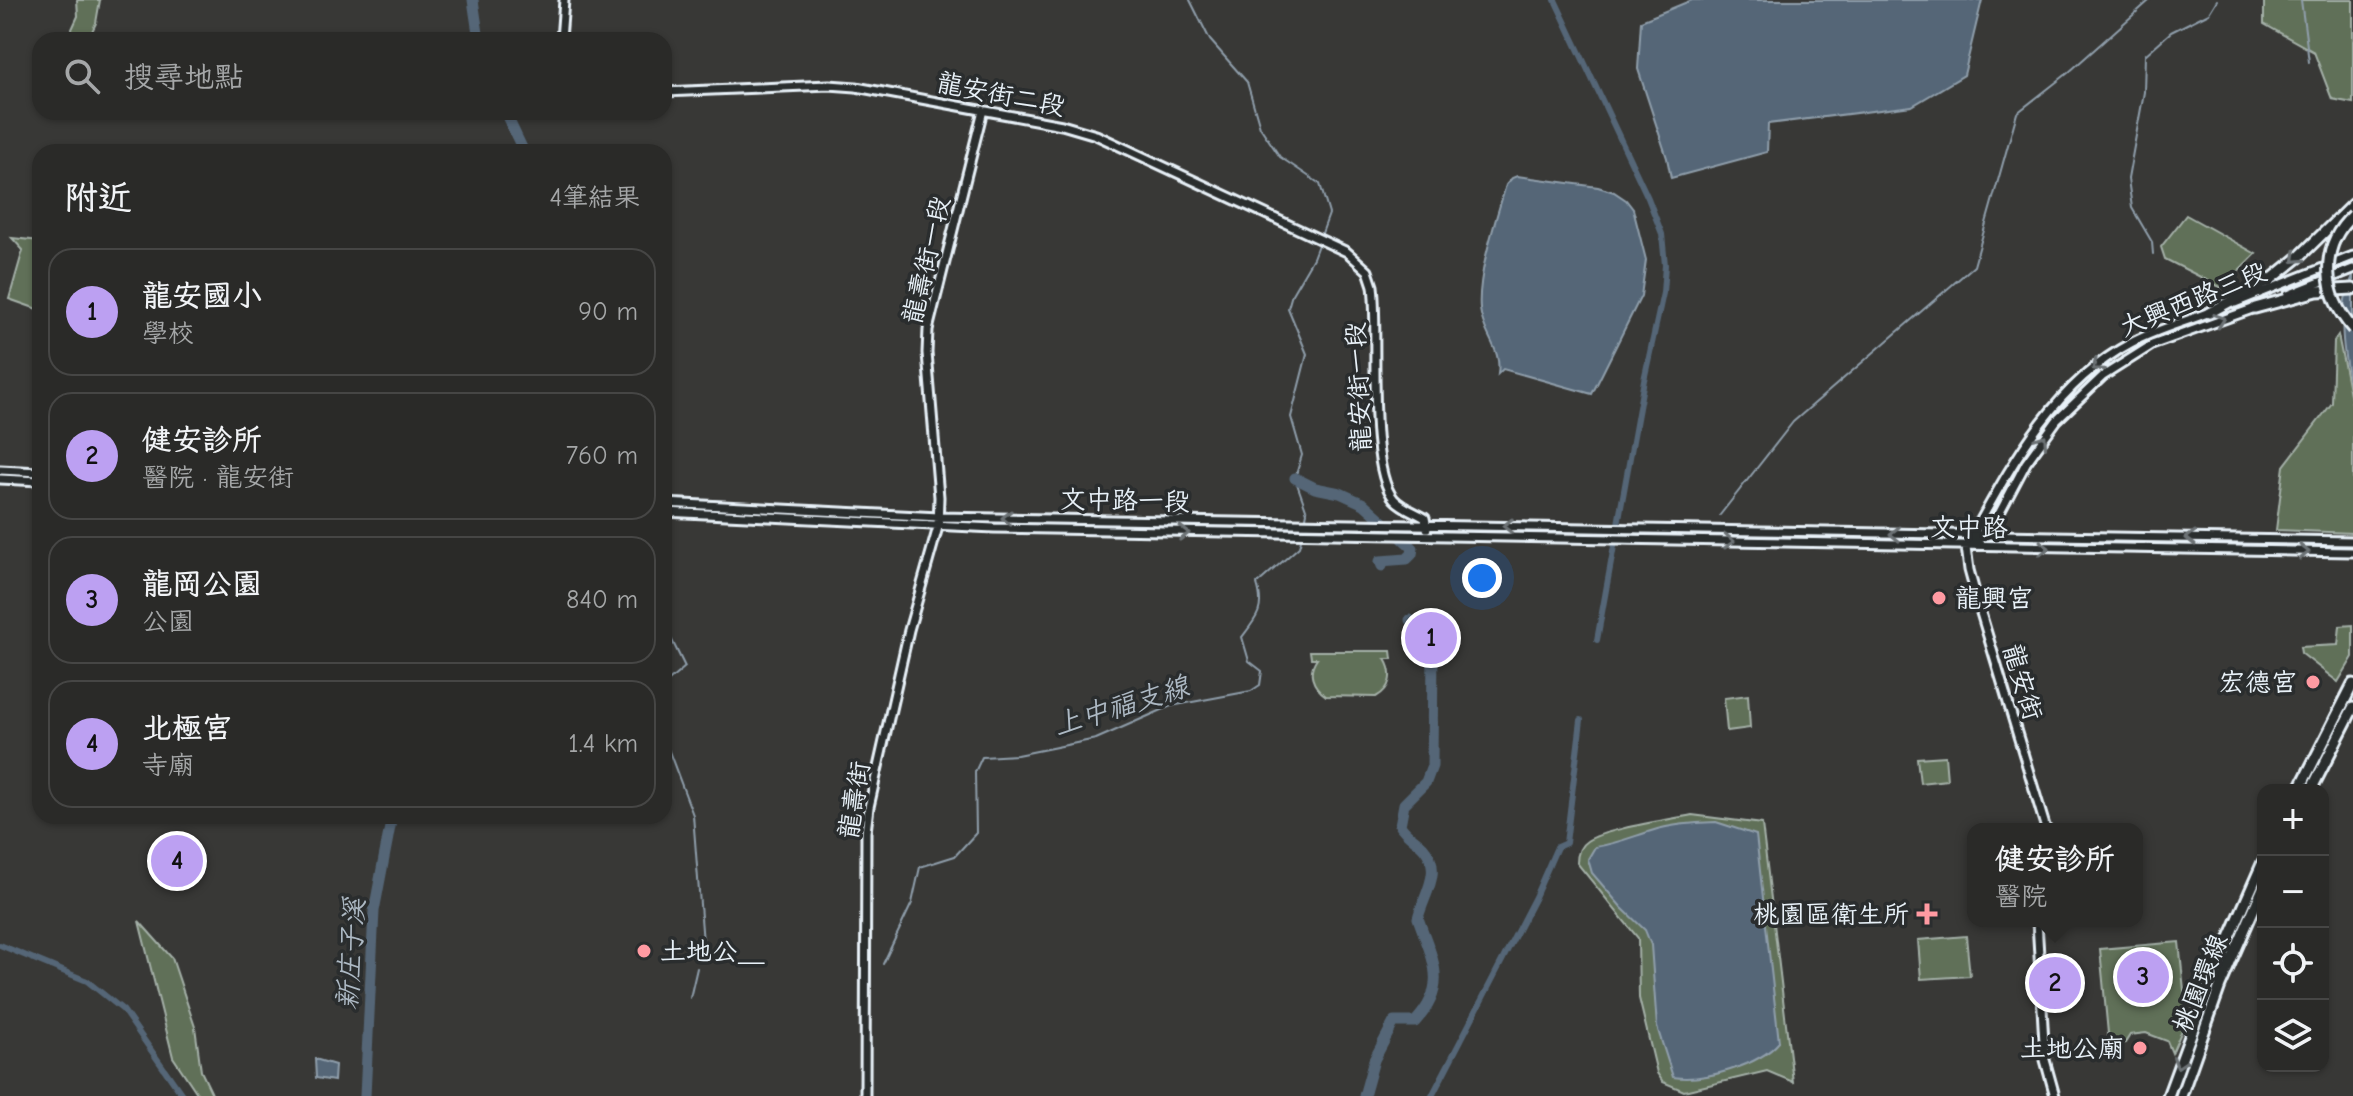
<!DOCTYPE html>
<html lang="zh-TW">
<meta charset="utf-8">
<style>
body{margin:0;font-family:"Comic Neue","LXGW WenKai TC",sans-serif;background:#363634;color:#f1f3f6}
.controls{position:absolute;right:24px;bottom:24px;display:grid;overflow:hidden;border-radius:16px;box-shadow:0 2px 6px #0004}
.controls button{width:72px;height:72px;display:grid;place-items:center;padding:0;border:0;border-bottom:2px solid #464645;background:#2a2a28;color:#f1f3f6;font:40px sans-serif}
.you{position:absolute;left:1482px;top:578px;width:28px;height:28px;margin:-20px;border:6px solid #fff;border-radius:50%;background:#1a73e8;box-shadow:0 0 0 12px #1a73e833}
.badge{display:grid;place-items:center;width:52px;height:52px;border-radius:50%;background:#bca0f2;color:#111;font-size:26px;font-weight:700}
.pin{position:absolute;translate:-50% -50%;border:4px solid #fff;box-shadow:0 2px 8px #0006}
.popup{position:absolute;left:1967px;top:823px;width:176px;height:104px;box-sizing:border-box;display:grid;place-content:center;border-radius:16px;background:#2a2a28;filter:drop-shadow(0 2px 6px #0005);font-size:26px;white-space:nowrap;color:#a5a7a8}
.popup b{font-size:30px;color:#f1f3f6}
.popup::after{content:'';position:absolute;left:50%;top:100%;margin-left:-16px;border:16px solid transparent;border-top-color:#2a2a28}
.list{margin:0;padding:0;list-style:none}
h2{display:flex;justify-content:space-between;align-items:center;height:104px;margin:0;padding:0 32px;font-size:34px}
h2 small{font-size:26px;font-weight:400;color:#a5a7a8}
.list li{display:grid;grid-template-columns:52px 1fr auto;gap:24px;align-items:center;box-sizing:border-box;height:128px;margin:0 16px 16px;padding:0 16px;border:2px solid #464645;border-radius:24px}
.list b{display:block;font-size:30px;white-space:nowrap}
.list p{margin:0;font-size:26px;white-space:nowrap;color:#a5a7a8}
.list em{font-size:26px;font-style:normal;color:#a5a7a8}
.icon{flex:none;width:44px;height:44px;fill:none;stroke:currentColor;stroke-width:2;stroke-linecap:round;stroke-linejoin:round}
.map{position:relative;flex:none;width:2353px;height:1096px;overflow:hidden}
.search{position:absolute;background:#2a2a28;box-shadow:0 2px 6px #0004;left:32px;top:32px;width:640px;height:88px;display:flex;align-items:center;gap:20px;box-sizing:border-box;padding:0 28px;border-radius:24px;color:#a5a7a8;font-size:30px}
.panel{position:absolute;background:#2a2a28;box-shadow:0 2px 6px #0004;left:32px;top:144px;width:640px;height:680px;border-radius:24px}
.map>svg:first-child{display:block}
.green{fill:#617058;stroke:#a4b0a8;stroke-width:2}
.water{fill:#546677;stroke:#8f9eab;stroke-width:2}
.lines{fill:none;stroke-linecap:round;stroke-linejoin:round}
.stream{stroke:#8f9eab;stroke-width:2}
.canal{stroke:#546677;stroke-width:6}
.river{stroke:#546677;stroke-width:11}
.secondary-casing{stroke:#e8f1f8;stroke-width:13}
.highway-casing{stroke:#e8f1f8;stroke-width:15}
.secondary{stroke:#2a2d2e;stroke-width:7}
.highway{stroke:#2a2d2e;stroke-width:9}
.highway-bridge-casing{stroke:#e8f1f8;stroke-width:15;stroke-linecap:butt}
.highway-bridge{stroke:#2a2d2e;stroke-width:9}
.oneway{stroke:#6c7275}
.poi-dot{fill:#ff9aa2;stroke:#2a2d2e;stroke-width:3}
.labels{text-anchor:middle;stroke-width:7;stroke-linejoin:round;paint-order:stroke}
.street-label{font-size:26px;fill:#e8f1f8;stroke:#2a2d2e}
.poi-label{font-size:26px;fill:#e8f1f8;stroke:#2a2d2e;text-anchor:end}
.water-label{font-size:28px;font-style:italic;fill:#adb9c4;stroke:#2a2d2e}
</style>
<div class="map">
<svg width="2353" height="1096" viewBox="0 0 2353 1096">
<rect width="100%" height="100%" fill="#383836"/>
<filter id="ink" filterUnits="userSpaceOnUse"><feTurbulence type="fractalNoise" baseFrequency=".0125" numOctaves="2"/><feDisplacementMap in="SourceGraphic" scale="16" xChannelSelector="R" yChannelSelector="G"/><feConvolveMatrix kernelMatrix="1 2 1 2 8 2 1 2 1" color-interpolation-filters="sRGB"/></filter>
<g filter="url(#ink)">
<path class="green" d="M 77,0 L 100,0 L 96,23 L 88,40 L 67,40 L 78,16 Z
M 2264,0 L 2353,0 L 2353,103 L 2332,99 L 2314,52 L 2264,24 Z
M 2186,215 L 2256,254 L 2222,288 L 2165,259 L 2161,247 Z
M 12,238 L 40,241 L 40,310 L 9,299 L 23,250 Z
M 2338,335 L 2353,409 L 2353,533 L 2276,530 L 2284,466 L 2332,403 L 2334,341 Z
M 2353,625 L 2353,657 L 2338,682 L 2301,653 L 2300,647 L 2338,645 L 2340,626 Z
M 1310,651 L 1391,651 L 1392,659 L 1385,659 C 1394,674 1391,689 1376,697 L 1326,696 C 1312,686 1307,672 1317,658 L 1311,658 Z
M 1748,695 L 1750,728 L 1727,731 L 1724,698 Z
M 1945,756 L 1947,780 L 1920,783 L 1917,758 Z
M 1692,815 L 1762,824 L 1793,1082 L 1767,1071 L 1684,1091 L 1663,1082 L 1657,1073 L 1639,998 L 1638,938 L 1577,863 C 1577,855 1579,846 1587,841 C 1604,829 1668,820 1692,815 Z
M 139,921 L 172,958 L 195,1027 L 201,1071 L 213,1096 L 199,1096 L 173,1057 Z
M 1966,936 L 1970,976 L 1921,979 L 1918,940 Z
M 2179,942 L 2187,1019 L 2172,1053 L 2167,1041 L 2146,1033 L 2130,1035 L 2125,1043 L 2109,1044 L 2100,949 Z"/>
<path class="water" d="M 1692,0 L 1982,0 L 1964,75 L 1912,106 L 1768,124 L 1767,152 L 1671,178 L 1667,158 L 1638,69 L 1641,21 Z
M 1517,176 L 1598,187 L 1614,192 L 1626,200 L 1633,209 L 1646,260 L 1641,296 L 1592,394 L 1503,369 L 1498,374 C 1502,348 1483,336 1480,309 C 1477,275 1496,219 1506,185 L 1512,178 Z
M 2353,276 L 2353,401 C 2345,361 2334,314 2353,276 Z
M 1716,822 L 1756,835 L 1779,1042 C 1760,1065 1703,1082 1673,1077 L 1657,1027 L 1651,945 L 1645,930 L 1622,908 L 1592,873 L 1588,859 L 1595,847 C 1615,844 1632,837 1651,831 C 1672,824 1694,823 1716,822 Z
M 315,1059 L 335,1065 L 334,1081 L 316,1078 Z"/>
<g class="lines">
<path class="stream" d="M 1190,0 L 1210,40 L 1247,82 L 1260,127 L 1280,157 L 1320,184 L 1329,214 L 1321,236
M 2301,0 L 2309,62
M 2153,254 L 2152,242 L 2132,208 L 2128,179 L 2144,92 L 2145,55 L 2171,32 L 2209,13 L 2217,0
M 1720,515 L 1793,422 L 1974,266 L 2017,113 L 2068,73 L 2150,0
M 1305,522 L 1307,512 L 1295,478 L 1302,455 L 1291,417 L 1307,354 L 1288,308 L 1292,294 L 1313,258 L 1319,242
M 664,624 L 685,667 L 664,685
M 664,738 L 693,815 L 703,943 L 700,958
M 883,964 L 912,903 L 920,867 L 955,856 L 976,833 L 975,772 L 982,757 L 1017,755 L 1096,739 L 1171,706 L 1251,691 L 1260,685 L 1262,671 L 1249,661 L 1242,637 C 1257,618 1265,609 1257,584 L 1299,547 L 1302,536
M 690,998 L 697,968"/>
<path class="canal" d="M 1555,0 L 1648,198 L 1662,234 L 1665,265 L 1663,293 L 1644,380 L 1597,640
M 0,945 L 87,981 L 123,1010 L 183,1096
M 1432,1096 L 1535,897 L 1557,847 L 1566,843 L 1581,720"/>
<path class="river" d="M 473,0 L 479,40
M 505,112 L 524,152
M 1295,478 L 1315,488 L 1340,493 L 1364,504 L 1413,548 L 1412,554 L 1407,559 L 1380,561 L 1382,566
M 365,1096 L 374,911 L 392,816
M 1364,1096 L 1374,1060 L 1394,1022 L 1415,1022 C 1450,985 1432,959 1418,918 C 1424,894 1444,870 1423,847 C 1415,839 1406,835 1400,825 L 1404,804 L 1426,782 L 1432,766 L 1433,647 L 1428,635 L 1410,620"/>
<g class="secondary-casing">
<path id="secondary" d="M 561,40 L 564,0
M 664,92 L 829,85 L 856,87 L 1062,125 L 1096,135 L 1347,252 L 1368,271 L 1373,286 C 1379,332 1366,467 1394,499 C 1402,508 1415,512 1425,518 L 1427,528
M 2288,295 L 2353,269
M 2235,303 L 2353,256
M 0,470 L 40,472
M 0,479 L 40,481
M 664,503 L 939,517 L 2353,541
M 664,512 L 994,528 L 2353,552
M 1968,546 L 1988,535 L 2026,463 L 2057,420 L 2103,376 L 2152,345 L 2258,307
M 1966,547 C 2009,470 2050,386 2131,343 C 2157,329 2186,322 2212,311
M 1966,547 L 1969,570 L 1978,603 L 2046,829
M 2037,921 L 2045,1060 L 2055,1096
M 865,1096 L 866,832 L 869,807 L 909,630 L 938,527 L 939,497 L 927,353 L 928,330 L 983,110"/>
</g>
<g class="highway-casing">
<path id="highway" d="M 2255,308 L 2317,291 L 2353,289
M 2209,313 L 2273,278 L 2299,257 L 2353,204
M 2299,790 L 2353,684
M 2311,790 L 2353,708
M 2168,1096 L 2209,985 L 2263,862
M 2181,1096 L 2220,986 L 2263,888"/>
</g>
<use href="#secondary" class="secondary"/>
<use href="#highway" class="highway"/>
<g class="highway-bridge-casing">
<path id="highway-bridge" d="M 2353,215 C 2318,247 2323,295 2353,329"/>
</g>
<use href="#highway-bridge" class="highway-bridge"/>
</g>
<defs><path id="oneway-chevron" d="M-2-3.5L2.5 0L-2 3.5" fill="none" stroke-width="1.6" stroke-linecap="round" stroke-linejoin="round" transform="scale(2)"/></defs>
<g class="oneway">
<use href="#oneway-chevron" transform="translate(2297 258) rotate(137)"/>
<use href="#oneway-chevron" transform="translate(2220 320) rotate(-19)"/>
<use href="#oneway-chevron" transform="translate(2097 366) rotate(144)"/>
<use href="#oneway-chevron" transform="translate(2042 440) rotate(-55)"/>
<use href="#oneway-chevron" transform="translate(1007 518) rotate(-179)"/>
<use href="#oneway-chevron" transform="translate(1508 526) rotate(-179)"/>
<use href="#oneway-chevron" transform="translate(1184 533) rotate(1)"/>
<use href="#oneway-chevron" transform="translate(1895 534) rotate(-179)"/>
<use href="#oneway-chevron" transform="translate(2191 538) rotate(-179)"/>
<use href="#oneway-chevron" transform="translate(1729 541) rotate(2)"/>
<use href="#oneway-chevron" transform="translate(2044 548) rotate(1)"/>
<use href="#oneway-chevron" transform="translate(2304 552) rotate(1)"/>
<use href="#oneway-chevron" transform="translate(2179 1063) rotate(109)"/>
</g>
</g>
<g class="poi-dot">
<circle cx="1939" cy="598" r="8"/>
<circle cx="2313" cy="682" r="8"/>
<path d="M1923 902h8v8h8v8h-8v8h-8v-8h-8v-8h8z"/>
<circle cx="644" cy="951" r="8"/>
<circle cx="2140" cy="1048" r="8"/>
</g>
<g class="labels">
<g class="street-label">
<text transform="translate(1001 94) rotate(11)" y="9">龍安街二段</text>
<text transform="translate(926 260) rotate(-77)" y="9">龍壽街一段</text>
<text transform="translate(2193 299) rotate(-22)" y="9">大興西路三段</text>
<text transform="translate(1358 387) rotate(-93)" y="9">龍安街一段</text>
<text transform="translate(1125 500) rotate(1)" y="9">文中路一段</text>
<text transform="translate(1969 527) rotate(1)" y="9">文中路</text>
<text transform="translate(2023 682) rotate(73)" y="9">龍安街</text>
<text transform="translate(854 800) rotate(-81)" y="9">龍壽街</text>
<text transform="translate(2200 983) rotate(-68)" y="9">桃園環線</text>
</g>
<g class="poi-label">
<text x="1955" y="607" text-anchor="start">龍興宮</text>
<text x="2297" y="691">宏德宮</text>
<text x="1909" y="923">桃園區衛生所</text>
<text x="660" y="960" text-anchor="start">土地公＿</text>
<text x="2124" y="1057">土地公廟</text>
</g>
<g class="water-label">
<text transform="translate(1121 705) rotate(-17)" y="10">上中福支線</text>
<text transform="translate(350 954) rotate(-86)" y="10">新庄子溪</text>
</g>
</g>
</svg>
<div class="controls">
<button>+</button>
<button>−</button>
<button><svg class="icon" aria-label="locate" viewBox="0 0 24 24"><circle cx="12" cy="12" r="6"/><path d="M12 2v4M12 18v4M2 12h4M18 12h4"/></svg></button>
<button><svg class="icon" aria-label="layers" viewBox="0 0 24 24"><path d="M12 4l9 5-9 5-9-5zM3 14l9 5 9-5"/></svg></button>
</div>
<div class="you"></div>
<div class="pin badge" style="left:1431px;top:638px">1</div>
<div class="pin badge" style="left:2055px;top:983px">2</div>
<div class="popup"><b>健安診所</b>醫院</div>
<div class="pin badge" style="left:2143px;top:977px">3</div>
<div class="pin badge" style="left:177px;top:861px">4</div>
<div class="search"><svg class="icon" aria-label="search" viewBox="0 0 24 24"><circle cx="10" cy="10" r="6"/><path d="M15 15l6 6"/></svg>搜尋地點</div>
<section class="panel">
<h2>附近<small>4筆結果</small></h2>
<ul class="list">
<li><span class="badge">1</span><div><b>龍安國小</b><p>學校</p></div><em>90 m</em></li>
<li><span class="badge">2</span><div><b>健安診所</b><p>醫院 · 龍安街</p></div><em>760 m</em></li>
<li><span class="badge">3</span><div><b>龍岡公園</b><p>公園</p></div><em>840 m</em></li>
<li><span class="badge">4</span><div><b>北極宮</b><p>寺廟</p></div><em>1.4 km</em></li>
</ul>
</section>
</div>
